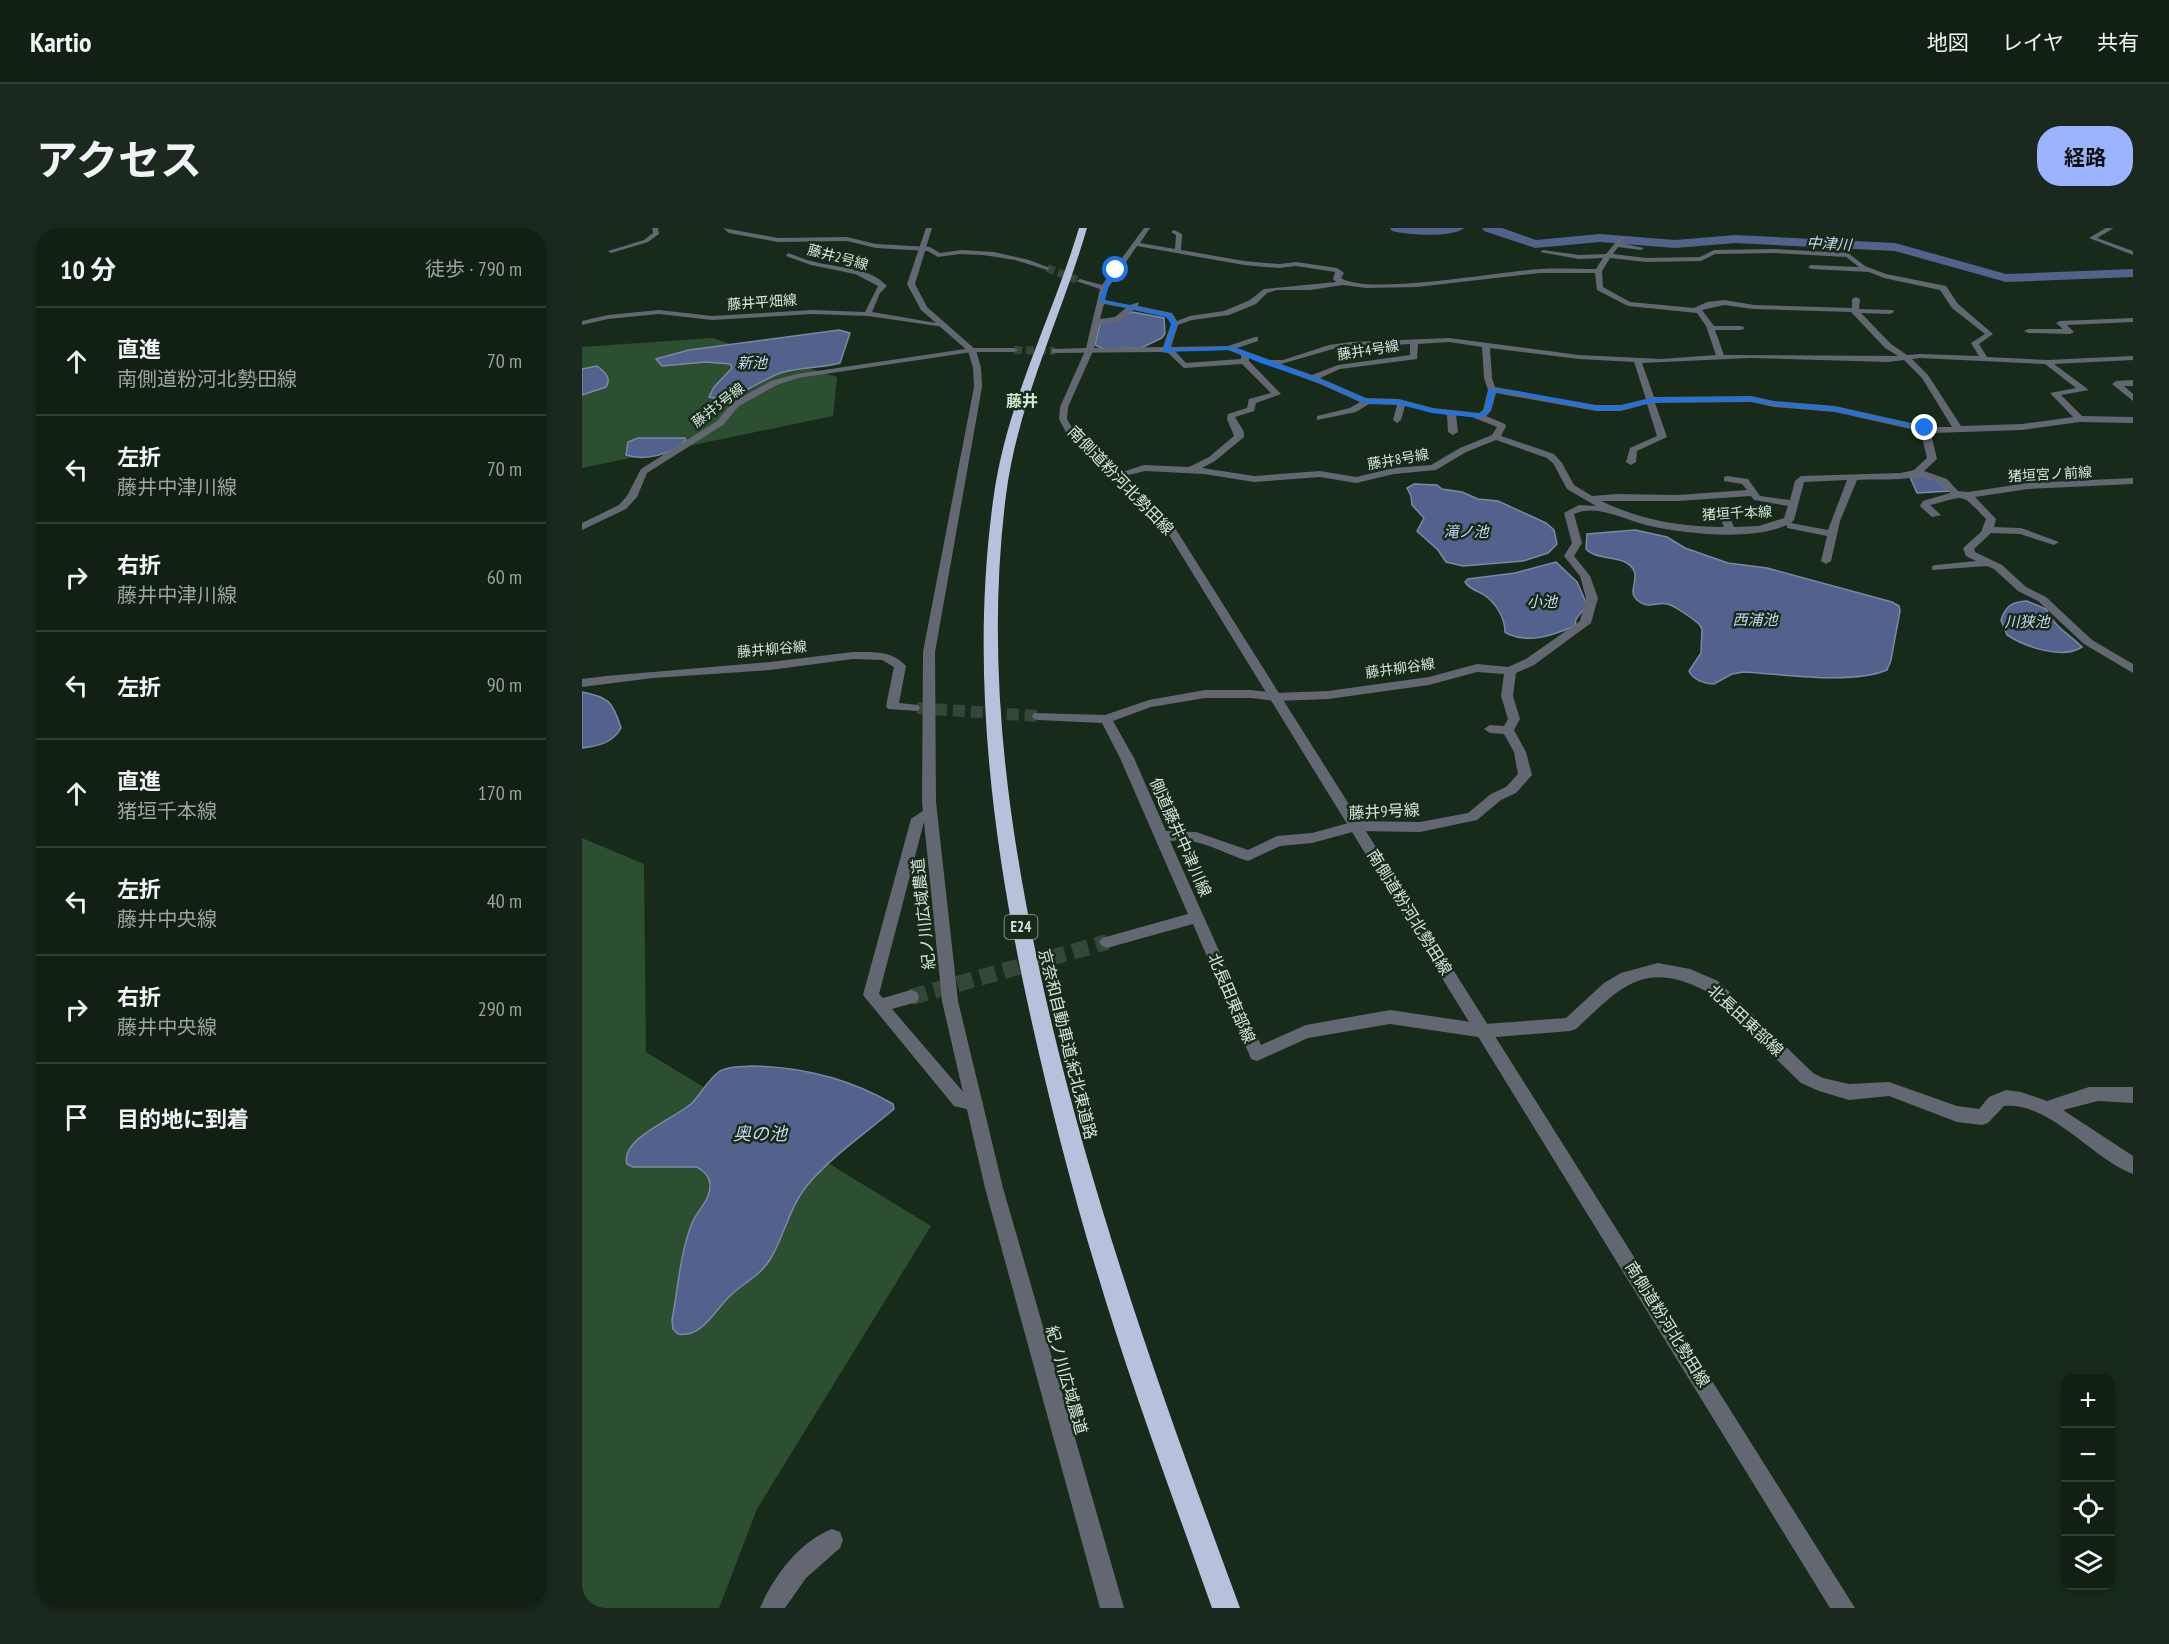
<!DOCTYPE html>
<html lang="ja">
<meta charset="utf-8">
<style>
body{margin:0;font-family:"PT Sans Narrow","Noto Sans JP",sans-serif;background:#1b281d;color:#f1f3f6}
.controls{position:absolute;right:18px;bottom:18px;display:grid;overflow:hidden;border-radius:12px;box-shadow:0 3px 9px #0003}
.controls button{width:54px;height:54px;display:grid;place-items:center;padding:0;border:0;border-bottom:2px solid #313e34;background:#122014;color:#f1f3f6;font:30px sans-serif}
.stop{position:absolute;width:18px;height:18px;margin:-14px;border:4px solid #1a73e8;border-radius:50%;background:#fff}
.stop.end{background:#1a73e8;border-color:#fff;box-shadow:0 2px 6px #0008}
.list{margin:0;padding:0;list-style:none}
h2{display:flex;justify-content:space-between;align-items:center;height:78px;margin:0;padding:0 24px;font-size:26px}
h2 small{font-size:20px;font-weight:400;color:#9ca3a0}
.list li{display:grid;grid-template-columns:39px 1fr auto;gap:18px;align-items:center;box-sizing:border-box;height:108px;padding:0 24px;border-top:2px solid #313e34}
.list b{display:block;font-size:22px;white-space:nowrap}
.list p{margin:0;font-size:20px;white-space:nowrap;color:#9ca3a0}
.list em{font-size:20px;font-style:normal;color:#9ca3a0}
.icon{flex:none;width:33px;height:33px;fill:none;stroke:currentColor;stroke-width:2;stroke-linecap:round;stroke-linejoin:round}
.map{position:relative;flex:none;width:1551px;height:1380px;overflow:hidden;border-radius:24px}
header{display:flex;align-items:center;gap:36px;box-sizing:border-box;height:84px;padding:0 30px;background:#122014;border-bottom:2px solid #313e34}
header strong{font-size:28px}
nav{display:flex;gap:33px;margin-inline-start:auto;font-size:21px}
.intro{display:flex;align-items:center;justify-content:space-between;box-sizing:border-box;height:144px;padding:0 36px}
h1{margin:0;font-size:42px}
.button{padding:15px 27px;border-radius:24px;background:#9bb4fd;color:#111;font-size:21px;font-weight:700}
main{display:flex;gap:36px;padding:0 36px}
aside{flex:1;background:#122014;border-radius:24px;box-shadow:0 3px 9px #0003}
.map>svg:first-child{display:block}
.green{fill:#2c4e31}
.water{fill:#53628d;stroke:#7b89a4;stroke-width:1.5}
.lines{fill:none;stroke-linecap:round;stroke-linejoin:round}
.river{fill:#53628d;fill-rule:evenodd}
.minor-tunnel-far2{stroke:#354738;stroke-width:8;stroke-dasharray:8 4;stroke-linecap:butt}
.minor-tunnel-far1{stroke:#354738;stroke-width:12;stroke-dasharray:12 6;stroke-linecap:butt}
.minor-tunnel{stroke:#354738;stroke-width:16;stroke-dasharray:16 8;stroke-linecap:butt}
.minor{fill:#636771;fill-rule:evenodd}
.tertiary{fill:#636771;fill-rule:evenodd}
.motorway{fill:#b7c1dc;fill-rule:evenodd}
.route{fill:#1a73e8}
.labels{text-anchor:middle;stroke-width:5;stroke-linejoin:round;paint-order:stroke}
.far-street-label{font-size:14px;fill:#d8e4d9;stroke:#182b1b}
.far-water-label{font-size:15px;font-style:italic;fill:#cbd6f2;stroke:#182b1b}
.shield{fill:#182b1b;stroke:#9eaca0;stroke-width:1.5}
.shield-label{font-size:15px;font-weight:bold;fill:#d8e4d9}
.far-quarter-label{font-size:16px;font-weight:bold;fill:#d3ebd5;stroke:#182b1b}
.street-label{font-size:16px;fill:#d8e4d9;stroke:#182b1b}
.water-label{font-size:18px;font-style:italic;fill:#cbd6f2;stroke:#182b1b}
</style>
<header>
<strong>Kartio</strong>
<nav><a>地図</a><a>レイヤ</a><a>共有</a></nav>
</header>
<div class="intro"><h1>アクセス</h1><a class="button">経路</a></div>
<main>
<aside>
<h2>10 分<small>徒歩 · 790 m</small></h2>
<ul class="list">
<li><svg class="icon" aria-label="ahead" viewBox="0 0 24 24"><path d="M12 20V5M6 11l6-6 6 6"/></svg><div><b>直進</b><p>南側道粉河北勢田線</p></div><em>70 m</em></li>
<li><svg class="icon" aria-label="left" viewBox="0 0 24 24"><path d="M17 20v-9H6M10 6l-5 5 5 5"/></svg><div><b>左折</b><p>藤井中津川線</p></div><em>70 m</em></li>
<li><svg class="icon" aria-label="right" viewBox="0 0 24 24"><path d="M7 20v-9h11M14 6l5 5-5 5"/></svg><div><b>右折</b><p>藤井中津川線</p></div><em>60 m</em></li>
<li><svg class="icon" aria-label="left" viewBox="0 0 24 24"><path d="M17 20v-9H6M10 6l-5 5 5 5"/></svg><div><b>左折</b></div><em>90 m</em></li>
<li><svg class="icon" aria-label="ahead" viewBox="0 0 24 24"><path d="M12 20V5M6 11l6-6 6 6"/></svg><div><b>直進</b><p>猪垣千本線</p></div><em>170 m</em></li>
<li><svg class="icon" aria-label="left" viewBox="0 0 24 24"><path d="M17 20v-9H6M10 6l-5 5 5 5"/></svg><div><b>左折</b><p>藤井中央線</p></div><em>40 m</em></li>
<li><svg class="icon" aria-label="right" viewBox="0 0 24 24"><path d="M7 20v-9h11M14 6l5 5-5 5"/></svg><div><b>右折</b><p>藤井中央線</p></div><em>290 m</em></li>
<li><svg class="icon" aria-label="arrive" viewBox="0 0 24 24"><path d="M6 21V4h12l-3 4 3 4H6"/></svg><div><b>目的地に到着</b></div></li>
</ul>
</aside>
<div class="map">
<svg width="1551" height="1380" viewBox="0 0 1551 1380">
<rect width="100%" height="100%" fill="#182b1b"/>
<path class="green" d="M 130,110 L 255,149 L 251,188 L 0,240 L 0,119 Z
M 0,610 L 62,636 L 64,824 L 349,998 L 175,1281 L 137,1380 L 0,1380 Z"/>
<path class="water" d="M 550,84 L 582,90 L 583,105 L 580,110 L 559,120 L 522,121 L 513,117 L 518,95 Z
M 257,102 L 268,105 L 258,135 C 240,140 220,139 202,144 C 179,150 151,177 127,169 L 132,159 L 150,140 L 148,136 L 124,134 L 80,138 L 74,131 L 107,122 Z
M 15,138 C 23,144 30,150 24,159 L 0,167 L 0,141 Z
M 56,210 L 103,210 L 104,212 C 90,227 63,233 44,227 L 46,214 Z
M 1339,248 L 1353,251 L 1367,263 L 1335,265 L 1328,249 Z
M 832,256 L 855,257 L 860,261 L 880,264 L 896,271 L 916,273 L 964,295 L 972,302 L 975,316 L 966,325 L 941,333 L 881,338 L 864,334 L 856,322 L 835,303 L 842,290 L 830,277 L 829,268 L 825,260 Z
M 1053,302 L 1085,309 L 1103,320 L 1146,335 L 1185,340 L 1310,374 L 1317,378 L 1318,383 L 1309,432 L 1305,442 C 1269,457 1201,446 1162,444 L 1150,446 L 1132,456 C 1123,456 1111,452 1107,443 L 1119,425 L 1120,401 L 1117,396 C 1111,391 1092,377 1085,376 C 1073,373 1067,383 1054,371 C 1044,362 1064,345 1043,334 C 1031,328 1013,331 1004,321 L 1005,306 Z
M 974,334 L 995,354 L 1005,377 L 994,391 L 993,398 C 971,407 949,416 926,406 L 923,404 C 923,390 914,375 902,367 C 895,362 888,362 883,354 L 886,351 L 933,345 Z
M 1445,373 L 1464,381 C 1475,402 1484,403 1500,419 C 1480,432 1444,419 1425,407 L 1419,392 C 1424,377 1430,374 1445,373 Z
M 0,464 C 27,469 31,474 39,500 C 31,515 16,518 0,520 Z
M 170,838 C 219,839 268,851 311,876 L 312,881 C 285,904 253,926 229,953 C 209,974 203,1006 189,1030 C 178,1049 160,1055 146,1070 C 132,1084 119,1110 96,1106 L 91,1101 L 90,1092 C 96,1061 98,1025 110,995 C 115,983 129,971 128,957 C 128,949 122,943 115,939 L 51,939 L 45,936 C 37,911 94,890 110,875 C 120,865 126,851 138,843 C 146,838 160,839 170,838 Z"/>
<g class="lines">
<path class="river" d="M 808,0 L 882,0 C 871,10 825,7 810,3 Z
M 900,0 L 920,0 L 954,12 L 1018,6 L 1093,12 L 1153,7 L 1313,15 L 1424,46 L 1551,41 L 1551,49 L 1424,54 L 1313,23 L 1153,15 L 1093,20 L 1018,14 L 953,20 L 902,3 Z"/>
<path class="minor-tunnel-far2" d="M 465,40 L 498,53
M 432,122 L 473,123"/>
<path class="minor-tunnel-far1" d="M 335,480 L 456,488"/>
<path class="minor-tunnel" d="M 329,769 L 525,714"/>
<path class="minor" d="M 70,0 L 76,0 L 77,6 L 66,14 L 29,25 L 26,23 L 62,12 L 71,5 Z
M 141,0 L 196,10 L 265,9 L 294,16 L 348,19 L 358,25 L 380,22 L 412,24 L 447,32 L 468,40 L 465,42 L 433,32 L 401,27 L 377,26 L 356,29 L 346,23 L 294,20 L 265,13 L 196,14 L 147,5 Z
M 562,0 L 568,0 L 558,15 L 593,21 L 594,7 L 589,4 L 592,2 L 600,6 L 599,22 L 662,33 L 697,36 L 714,34 L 755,40 L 762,45 L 759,50 C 786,68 921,43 959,41 C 977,40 996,41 1014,41 L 1021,30 L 997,31 L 958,24 L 961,22 L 997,27 L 1024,26 L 1039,8 L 1042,10 L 1039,15 L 1062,20 L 1059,22 L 1036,19 L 1031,26 L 1064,30 L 1118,29 L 1132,22 L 1192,21 L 1266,25 L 1283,38 L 1304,46 L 1364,58 L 1376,76 L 1411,106 L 1397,116 L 1405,129 L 1465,132 L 1551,128 L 1551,132 L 1472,136 L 1507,162 L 1479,167 L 1500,188 L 1551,189 L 1551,195 L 1498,194 L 1440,202 L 1351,205 L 1350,210 L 1355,231 L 1342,243 L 1365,251 L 1376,263 L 1386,264 L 1446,255 L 1551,250 L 1551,256 L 1446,261 L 1393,269 L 1414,291 L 1412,299 L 1439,300 L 1477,314 L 1472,317 L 1438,306 L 1409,305 L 1392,321 L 1393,324 L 1420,337 L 1444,359 L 1464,369 L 1510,412 L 1551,436 L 1551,445 L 1502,416 L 1456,373 L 1436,363 L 1412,341 L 1405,338 L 1350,342 L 1350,338 L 1354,337 L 1394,333 L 1384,328 L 1381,320 L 1399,304 L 1404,291 C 1377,263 1385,268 1348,277 L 1359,287 L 1350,289 L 1338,278 L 1341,273 L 1368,265 C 1350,245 1341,249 1317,251 C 1303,252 1289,251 1275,252 L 1258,293 L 1249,333 L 1244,336 L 1239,333 L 1245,308 L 1205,300 L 1205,297 C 1169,313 1106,306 1068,298 C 1045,293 1015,275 992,286 L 1000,315 L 992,328 L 1008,348 L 1016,370 L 1009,395 L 952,437 L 934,445 L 931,468 L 938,491 L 932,502 L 944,524 L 950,547 L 934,565 L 919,572 L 895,592 L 838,604 L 774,603 L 730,615 L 698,618 L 666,633 C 639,625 618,609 588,613 L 679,817 L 724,797 L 808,782 L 903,796 L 984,790 L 1022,755 L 1039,745 L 1076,735 L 1108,741 L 1136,753 L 1231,845 L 1241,850 L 1267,856 L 1307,854 L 1375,878 L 1397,881 L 1407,869 L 1424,862 L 1439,864 L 1465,873 L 1507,859 L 1551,859 L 1551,875 L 1516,873 L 1481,882 L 1551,928 L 1551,946 C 1511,931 1467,873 1422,878 L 1406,895 L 1400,897 L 1375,894 L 1307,868 L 1267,872 L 1237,863 L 1219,855 L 1124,763 C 1061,731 1039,759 994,801 L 988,803 L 903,810 L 808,796 L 726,810 L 675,833 L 669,831 L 667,826 L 611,696 L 525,720 L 520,718 L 517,714 L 520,710 L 606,686 L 538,530 L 520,495 L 456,492 L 452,491 L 450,488 L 452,485 L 523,487 L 567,472 L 623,462 L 669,462 L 694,465 L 746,463 L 847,449 L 895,436 L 926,439 L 944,431 L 998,393 L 1004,370 L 998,348 L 982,328 L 990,315 L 982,285 L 997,277 L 1014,278 L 985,261 L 971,235 L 965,230 L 914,212 L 884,224 L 854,242 L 812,246 L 774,255 L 738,249 L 672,254 L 622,246 L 563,243 L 534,250 L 534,246 L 562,237 L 607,239 L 627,229 L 652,208 L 645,191 L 646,186 L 665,180 L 667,171 L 689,165 L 660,136 L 602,140 L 586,125 L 579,124 L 470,125 L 470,121 L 473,121 L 504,120 L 518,61 L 494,53 L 498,51 L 520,57 ZM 555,18 L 662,37 L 697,40 L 714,38 L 753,44 L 751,51 L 754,54 L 682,61 L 668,72 L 642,83 L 608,88 L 595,93 L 590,85 L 556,78 L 557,74 L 548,77 L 523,72 L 526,60 ZM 1192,25 L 1264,29 L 1277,39 L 1229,37 L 1226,39 L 1229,41 L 1287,44 L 1302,50 L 1358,62 L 1370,80 L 1403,106 L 1389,115 L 1397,128 L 1338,126 L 1325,127 L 1309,116 L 1279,85 L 1308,86 L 1312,84 L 1311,82 L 1277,81 L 1278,71 L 1274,69 L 1270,71 L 1270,80 L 1172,77 L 1142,72 L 1125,74 L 1112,80 L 1048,74 L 1021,59 L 1020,43 L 1028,30 L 1064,34 L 1119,33 L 1133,26 ZM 958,45 L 1013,45 L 1015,62 L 1046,78 L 1115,85 L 1124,98 L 1134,127 L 1079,131 L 997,127 L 867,110 L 769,114 L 747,117 L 701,132 L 688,132 L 655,120 L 676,113 L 676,109 L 673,109 L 646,118 L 589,119 L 596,97 L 610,92 L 647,87 L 674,76 L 685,65 L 695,62 L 728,62 L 761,57 L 784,60 L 835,59 ZM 522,76 L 544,80 L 533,89 L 518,91 ZM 1142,77 L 1171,81 L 1269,84 L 1303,120 L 1316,128 L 1142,127 L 1133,102 L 1159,102 L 1163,100 L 1159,98 L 1132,98 L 1120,82 ZM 551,82 L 584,89 L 589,96 L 581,119 L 512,120 L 517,96 L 538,93 ZM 867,114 L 900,119 L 902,150 L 906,162 L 901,182 L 897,185 L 851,180 L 817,171 L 784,170 L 738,150 L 758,141 L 835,131 L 836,116 ZM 828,116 L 828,127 L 756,137 L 730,147 L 699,136 L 751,121 ZM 908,120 L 997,131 L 1052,134 L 1064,171 L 1039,177 L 1014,177 L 913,159 L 910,150 ZM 646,122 L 659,127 L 659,131 L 604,135 L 593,123 ZM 667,130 L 738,156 L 778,174 L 768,180 L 735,188 L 735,192 L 774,184 L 787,176 L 815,177 L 811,192 L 815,195 L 819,192 L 823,178 L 865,187 L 866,204 L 871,207 L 876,204 L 874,187 L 890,189 L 915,199 L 910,207 L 878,220 L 849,237 L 812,240 L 774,249 L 738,243 L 672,248 L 620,240 L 633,233 L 662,209 L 662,204 L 653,189 L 672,183 L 674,175 L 699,166 L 667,133 ZM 1168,130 L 1306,134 L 1322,132 L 1340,150 L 1370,199 L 1347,199 L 1253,178 L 1192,173 L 1169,168 L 1072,169 L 1060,135 ZM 1338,130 L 1463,136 L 1494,160 L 1468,165 L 1491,189 L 1440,196 L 1379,198 L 1346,147 L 1330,131 ZM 914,165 L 1014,183 L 1039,183 L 1065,176 L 1075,208 L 1048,220 L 1044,234 L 1049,237 L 1054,234 L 1055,223 L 1085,209 L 1073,175 L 1169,174 L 1192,179 L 1253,184 L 1342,204 L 1340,210 L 1345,230 L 1332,242 L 1319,245 L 1219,248 L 1213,253 L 1208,272 L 1178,268 L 1166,251 L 1145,248 L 1142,249 L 1142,253 L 1160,256 L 1165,262 L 1096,267 L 1035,266 L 1010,268 L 992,257 L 980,235 L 972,226 L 919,208 L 924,198 L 923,196 L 904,188 L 909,183 ZM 1265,252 L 1246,302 L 1209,295 L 1212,292 L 1222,254 ZM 1169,268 L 1172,272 L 1206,278 L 1202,290 L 1177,298 L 1152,299 L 1146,285 L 1141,282 L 1136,285 L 1142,299 C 1099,299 1058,292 1019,273 L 1096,273 ZM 895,444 L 922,446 L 919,468 L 926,491 L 922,498 L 908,497 L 902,501 L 908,505 L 922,506 L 932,524 L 936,546 L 924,559 L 909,566 L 886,585 L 838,594 L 774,593 L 730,605 L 695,608 L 666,622 L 614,604 L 584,603 L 552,530 L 531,493 L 569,479 L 623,470 L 669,470 L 694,473 L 746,471 L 847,457 Z
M 1524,0 L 1532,0 L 1515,10 L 1551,23 L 1551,27 L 1507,10 Z
M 206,25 C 215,28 224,32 233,34 C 256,40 288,39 305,58 L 298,65 L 290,84 L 366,97 L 362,99 L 286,88 L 230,86 L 130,92 L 77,86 L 26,91 L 0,97 L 0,93 L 26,87 L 77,82 L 130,88 L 230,82 L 283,84 L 296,58 L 273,46 L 229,37 L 204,28 Z
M 1551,90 L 1551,94 L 1485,97 L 1492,104 L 1488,106 L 1446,105 L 1442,103 L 1446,101 L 1481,101 L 1474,95 L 1478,93 Z
M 390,120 L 432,120 L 436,122 L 432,124 L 390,124 L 216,150 L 195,157 L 157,178 L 141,197 L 65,245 L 55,269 L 44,281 L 0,302 L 0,295 L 37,277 L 45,268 L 59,241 L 135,193 L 151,174 L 189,153 L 215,146 Z
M 1551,152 L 1551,158 L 1542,158 L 1551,166 L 1551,173 L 1530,156 L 1534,153 Z
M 271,424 C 290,424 310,422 324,438 L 317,475 L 336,477 L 338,480 L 336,483 L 306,481 L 304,478 L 312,439 L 300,432 L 271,431 L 188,442 L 71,450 L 0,459 L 0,451 L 24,448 L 188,434 Z
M 348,578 L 355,583 L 342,594 L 297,766 L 301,770 L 329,762 L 335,764 L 337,769 L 335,774 L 310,781 L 383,866 L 398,870 L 401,875 L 398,880 L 392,883 L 372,878 L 281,767 L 329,591 Z
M 250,1301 L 258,1304 L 261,1312 L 258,1320 L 224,1350 L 203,1380 L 178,1380 C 192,1348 217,1314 250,1301 Z"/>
<path class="tertiary" d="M 344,0 L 350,0 L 333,56 L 345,79 L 394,122 L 399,140 L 400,159 L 353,424 L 354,574 L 376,773 L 421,960 L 542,1380 L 518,1380 L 403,960 L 360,773 L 340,574 L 341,424 L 392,159 L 391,140 L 386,123 L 339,82 L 325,56 Z
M 507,121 L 511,123 L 486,179 L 485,191 L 493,205 L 540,246 L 593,300 L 1273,1380 L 1248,1380 L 584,302 L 534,250 L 486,208 L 477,191 L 478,179 L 503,123 Z"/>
<path class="motorway" d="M 497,0 L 505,0 C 479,90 436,173 424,267 C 403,432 425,597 461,758 C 509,973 582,1174 658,1380 L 630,1380 C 590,1267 548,1155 514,1041 C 485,945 461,848 440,749 C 407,590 389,427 412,266 C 426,171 470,90 497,0 Z"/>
</g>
<path class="route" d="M 533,41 L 536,42 L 529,51 L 522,72 L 589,86 L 595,96 L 586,121 L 651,119 L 743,153 L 784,171 L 817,172 L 851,181 L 897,186 L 903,182 L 907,162 L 910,161 L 935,163 L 1014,178 L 1039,178 L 1070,170 L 1168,169 L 1192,174 L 1253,179 L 1346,200 L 1343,202 L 1253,183 L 1192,177 L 1168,173 L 1070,174 L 1039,182 L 1014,182 L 935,166 L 912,164 L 908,183 L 898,190 L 850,185 L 816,176 L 783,175 L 739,155 L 676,134 L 650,122 L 581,124 C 583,113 595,98 585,89 L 517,73 L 525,51 Z"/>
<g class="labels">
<g class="far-street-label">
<text transform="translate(256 29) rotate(15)" y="5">藤井2号線</text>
<text transform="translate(180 74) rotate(-4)" y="5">藤井平畑線</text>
<text transform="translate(786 122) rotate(-9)" y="5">藤井4号線</text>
<text transform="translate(136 177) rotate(-38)" y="5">藤井3号線</text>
<text transform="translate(816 231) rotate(-10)" y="5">藤井8号線</text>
<text transform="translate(1468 246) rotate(-3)" y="5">猪垣宮ノ前線</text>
<text transform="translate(1155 285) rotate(-3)" y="5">猪垣千本線</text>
<text transform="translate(190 421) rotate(-5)" y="5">藤井柳谷線</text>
<text transform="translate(818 440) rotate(-8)" y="5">藤井柳谷線</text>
</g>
<g class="far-water-label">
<text transform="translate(1247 16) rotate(3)" y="5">中津川</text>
<text x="170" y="140">新池</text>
<text x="884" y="309">滝ノ池</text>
<text x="960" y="379">小池</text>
<text x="1173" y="397">西浦池</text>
<text x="1445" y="399">川狭池</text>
</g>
<rect class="shield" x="422.5" y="687" width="33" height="24" rx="4.5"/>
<g class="shield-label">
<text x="439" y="704">E24</text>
</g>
<g class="far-quarter-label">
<text x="440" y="179">藤井</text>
</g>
<g class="street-label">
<text transform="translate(539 252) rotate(46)" y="6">南側道粉河北勢田線</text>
<text transform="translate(802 583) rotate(-3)" y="6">藤井9号線</text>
<text transform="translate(599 609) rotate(66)" y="6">側道藤井中津川線</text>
<text transform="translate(828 684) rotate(58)" y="6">南側道粉河北勢田線</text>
<text transform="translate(341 686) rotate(-96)" y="6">紀ノ川広域農道</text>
<text transform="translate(650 770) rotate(67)" y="6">北長田東部線</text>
<text transform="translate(1164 792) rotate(43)" y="6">北長田東部線</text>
<text transform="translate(486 816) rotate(76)" y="6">京奈和自動車道;紀北東道路</text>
<text transform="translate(1086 1096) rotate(58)" y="6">南側道粉河北勢田線</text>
<text transform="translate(485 1152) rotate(74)" y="6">紀ノ川広域農道</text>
</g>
<g class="water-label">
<text x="178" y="912">奥の池</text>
</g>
</g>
</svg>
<div class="controls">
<button>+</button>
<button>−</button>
<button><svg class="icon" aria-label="locate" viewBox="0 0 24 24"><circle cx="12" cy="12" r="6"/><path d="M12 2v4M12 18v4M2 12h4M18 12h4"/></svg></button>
<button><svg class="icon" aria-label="layers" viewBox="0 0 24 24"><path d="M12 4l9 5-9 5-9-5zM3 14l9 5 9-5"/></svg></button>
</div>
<div class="stop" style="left:534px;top:42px"></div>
<div class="stop end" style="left:1343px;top:200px"></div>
</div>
</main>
